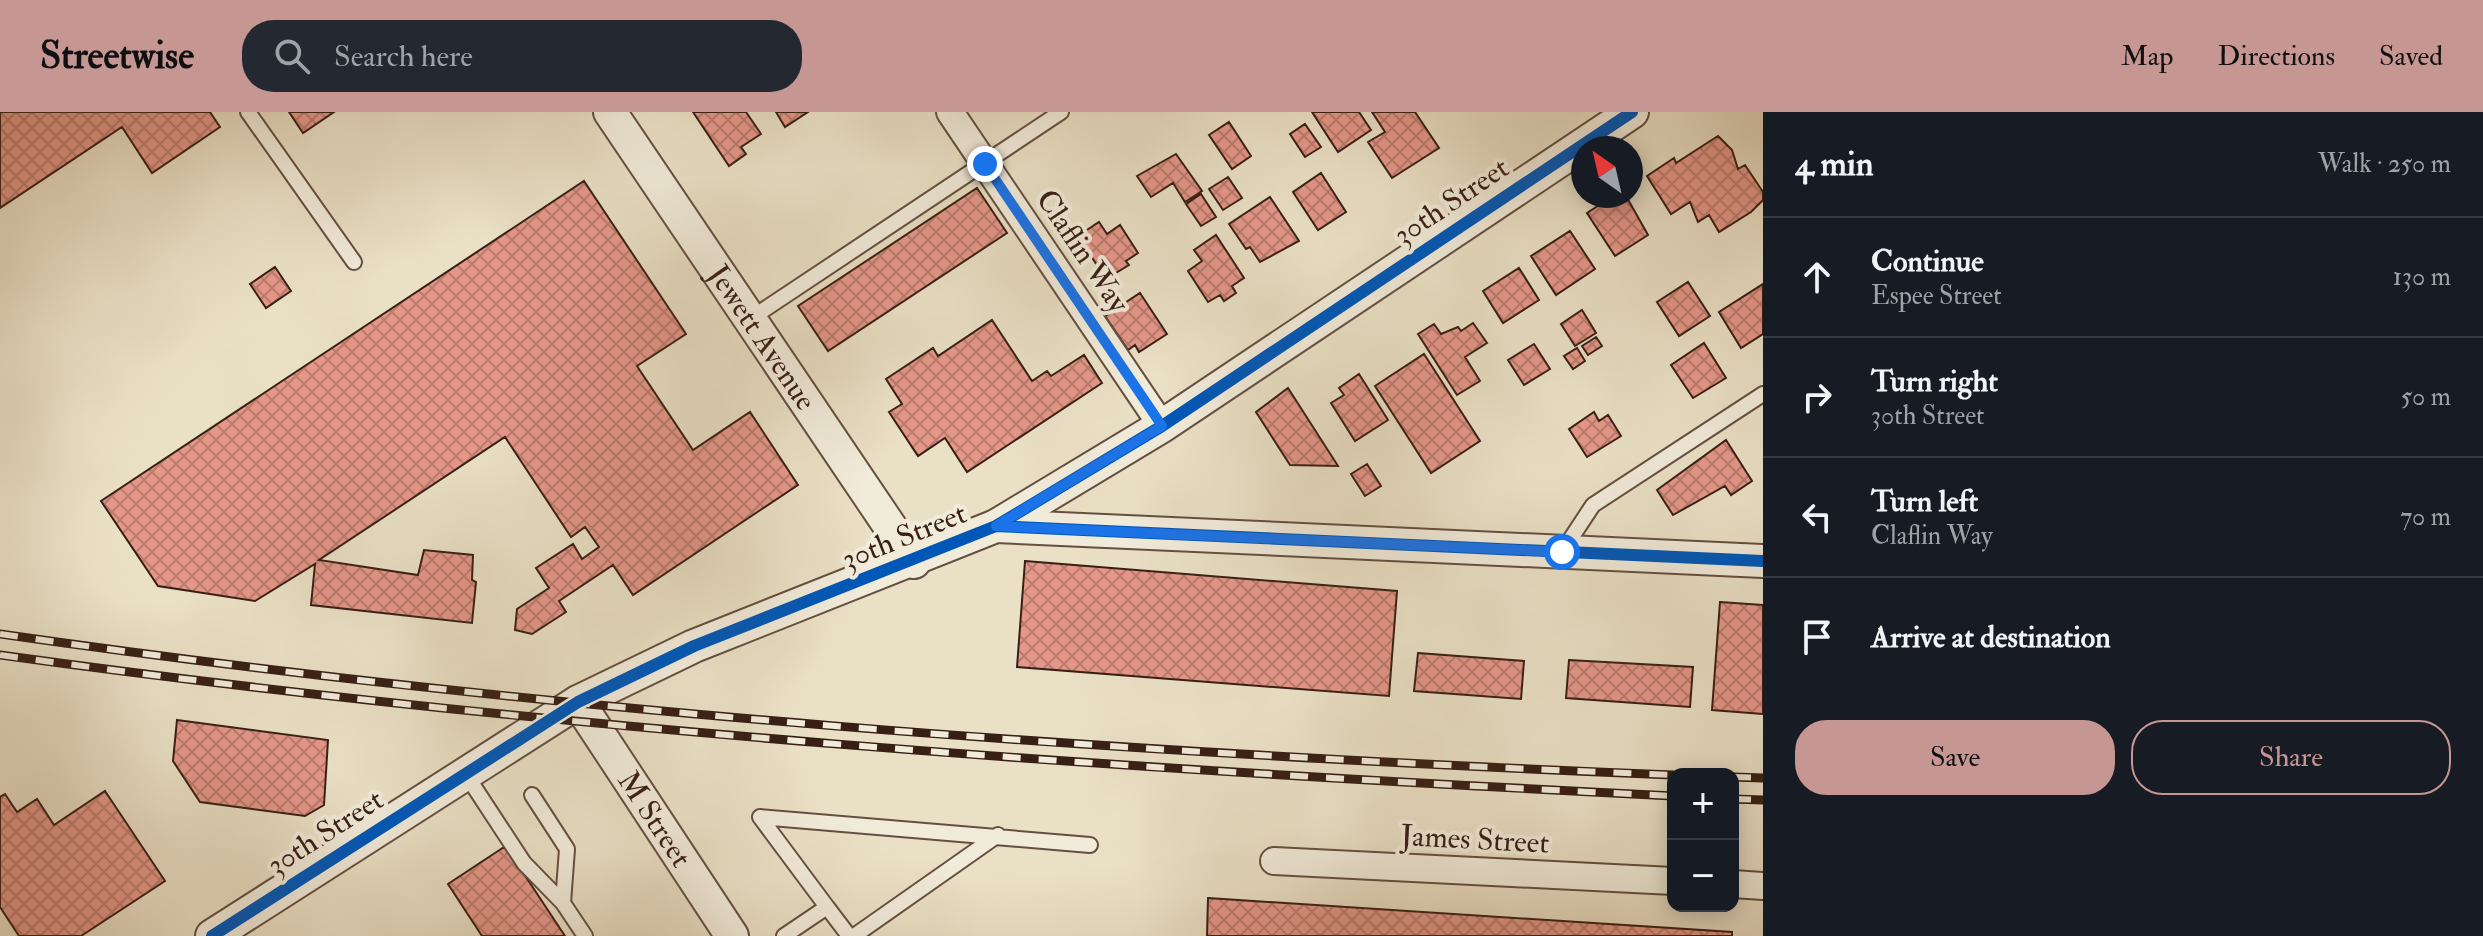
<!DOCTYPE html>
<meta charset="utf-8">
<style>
body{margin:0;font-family:"IM FELL Double Pica",serif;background:#242831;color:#f1f3f6}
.controls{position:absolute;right:24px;bottom:24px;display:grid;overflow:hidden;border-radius:16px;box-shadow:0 4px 20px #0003}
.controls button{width:72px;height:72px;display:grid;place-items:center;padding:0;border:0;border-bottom:2px solid #363941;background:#171b24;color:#f1f3f6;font:40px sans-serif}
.compass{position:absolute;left:1571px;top:24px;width:72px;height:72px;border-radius:50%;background:#171b24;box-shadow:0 4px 20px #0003;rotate:326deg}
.stop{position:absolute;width:24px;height:24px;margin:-18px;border:6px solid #1a73e8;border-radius:50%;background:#fff}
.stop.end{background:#1a73e8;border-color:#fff;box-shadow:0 2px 8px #0008}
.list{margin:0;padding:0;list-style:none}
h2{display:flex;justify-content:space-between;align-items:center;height:104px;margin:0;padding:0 32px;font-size:34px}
h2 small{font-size:26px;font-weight:400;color:#9ea1a6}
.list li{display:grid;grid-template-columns:52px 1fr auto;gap:24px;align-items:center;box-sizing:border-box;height:120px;padding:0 32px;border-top:2px solid #363941}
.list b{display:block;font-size:30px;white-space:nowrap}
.list p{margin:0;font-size:26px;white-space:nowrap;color:#9ea1a6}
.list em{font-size:26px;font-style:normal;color:#9ea1a6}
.actions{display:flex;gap:16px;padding:24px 32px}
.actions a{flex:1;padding:18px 0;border:2px solid #c59692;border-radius:32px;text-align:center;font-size:28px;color:#c59692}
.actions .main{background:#c59692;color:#111}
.icon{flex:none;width:44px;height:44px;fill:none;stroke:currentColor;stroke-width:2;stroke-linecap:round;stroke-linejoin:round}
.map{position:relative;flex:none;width:1763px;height:824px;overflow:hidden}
header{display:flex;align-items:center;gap:48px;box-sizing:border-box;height:112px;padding:0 40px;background:#c59692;color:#111}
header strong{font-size:38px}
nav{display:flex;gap:44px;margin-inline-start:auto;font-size:28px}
.search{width:560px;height:72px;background:#242831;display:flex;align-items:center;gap:20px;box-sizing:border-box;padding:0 28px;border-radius:32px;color:#9ea1a6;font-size:30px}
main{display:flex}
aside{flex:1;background:#171b24}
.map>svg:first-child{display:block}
.building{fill:url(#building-cross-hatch);stroke:#381f14;stroke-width:2}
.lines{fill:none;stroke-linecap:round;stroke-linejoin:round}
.service-casing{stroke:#644f40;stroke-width:18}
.minor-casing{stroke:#644f40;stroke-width:30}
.tertiary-casing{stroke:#644f40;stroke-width:36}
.service{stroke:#f1ebda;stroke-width:14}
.minor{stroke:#f1ebda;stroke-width:26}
.tertiary{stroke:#f1ebda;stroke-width:32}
.rail-casing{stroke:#381f14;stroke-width:9}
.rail{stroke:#f1ebda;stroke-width:6;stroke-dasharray:18;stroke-linecap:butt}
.cycleway-casing{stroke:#f1ebda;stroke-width:17}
.cycleway{stroke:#0057b8;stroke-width:12}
.route{stroke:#1a73e8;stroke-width:10}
.labels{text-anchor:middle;stroke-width:8;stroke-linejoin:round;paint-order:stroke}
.street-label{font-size:30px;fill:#381f14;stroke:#f1ebda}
</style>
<header>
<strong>Streetwise</strong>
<div class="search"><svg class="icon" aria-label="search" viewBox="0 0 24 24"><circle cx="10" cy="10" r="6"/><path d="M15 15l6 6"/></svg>Search here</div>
<nav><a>Map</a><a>Directions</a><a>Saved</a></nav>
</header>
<main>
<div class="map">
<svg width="1763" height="824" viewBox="0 0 1763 824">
<defs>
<pattern id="building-cross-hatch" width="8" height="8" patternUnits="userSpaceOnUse" patternTransform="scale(2)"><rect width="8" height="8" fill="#e59789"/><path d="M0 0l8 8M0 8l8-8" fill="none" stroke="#bb7b6f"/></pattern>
</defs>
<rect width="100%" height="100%" fill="#eae0c6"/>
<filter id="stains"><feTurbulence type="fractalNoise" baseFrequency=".0025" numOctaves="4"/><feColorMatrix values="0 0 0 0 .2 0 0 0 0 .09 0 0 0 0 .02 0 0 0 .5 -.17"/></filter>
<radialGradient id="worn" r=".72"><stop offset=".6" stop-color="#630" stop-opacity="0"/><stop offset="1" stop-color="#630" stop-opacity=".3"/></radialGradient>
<path class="building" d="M 0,0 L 210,0 L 220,15 L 152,61 L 122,15 L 0,96 Z
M 289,0 L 334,0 L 303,21 Z
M 693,0 L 746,0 L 761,22 L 741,35 L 746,42 L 729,54 Z
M 776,0 L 808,0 L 785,15 Z
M 1312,0 L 1359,0 L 1371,18 L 1338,40 Z
M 1372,0 L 1415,0 L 1439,36 L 1392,66 L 1368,30 L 1385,20 Z
M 1229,10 L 1251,44 L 1232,57 L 1209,23 Z
M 1305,12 L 1321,35 L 1305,45 L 1290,22 Z
M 1718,24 L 1732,38 L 1738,57 L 1745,53 L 1763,80 L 1763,88 L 1751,100 L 1719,120 L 1709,103 L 1698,110 L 1690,90 L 1671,102 L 1647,64 L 1674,46 L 1676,51 Z
M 1176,42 L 1202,79 L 1185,90 L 1173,71 L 1151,85 L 1137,64 Z
M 1321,61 L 1346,100 L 1318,118 L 1293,80 Z
M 1228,65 L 1242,86 L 1223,98 L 1209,77 Z
M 584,69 L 686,222 L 637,254 L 693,338 L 750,300 L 798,373 L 633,483 L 613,453 L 559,489 L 566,500 L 532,522 L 515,518 L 517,497 L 549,476 L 536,456 L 573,432 L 582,447 L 599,435 L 585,415 L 571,425 L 505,325 L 319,448 L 418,463 L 424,438 L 473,443 L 472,468 L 476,470 L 472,511 L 311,493 L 315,452 L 255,489 L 158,474 L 101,389 Z
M 977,76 L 1007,121 L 828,239 L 798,194 Z
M 1201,82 L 1216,105 L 1201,114 L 1186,92 Z
M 1613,84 L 1626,84 L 1648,123 L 1615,144 L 1587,101 Z
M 1270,85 L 1299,129 L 1260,150 L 1250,135 L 1246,137 L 1229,112 Z
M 1099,110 L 1107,122 L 1120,113 L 1138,141 L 1126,149 L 1129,153 L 1106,167 L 1078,124 Z
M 1570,119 L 1595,157 L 1556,183 L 1531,144 Z
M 1216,123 L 1244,166 L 1232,174 L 1236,181 L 1224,189 L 1220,183 L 1208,190 L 1188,159 L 1202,149 L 1194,138 Z
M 275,155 L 291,179 L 266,196 L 250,172 Z
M 1519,156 L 1539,188 L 1503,211 L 1483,179 Z
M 1688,170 L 1710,204 L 1679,224 L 1657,190 Z
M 1763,172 L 1763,222 L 1741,236 L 1719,200 Z
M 1140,181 L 1167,222 L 1139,240 L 1135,233 L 1128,238 L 1105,204 Z
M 1582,198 L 1596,221 L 1575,234 L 1561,212 Z
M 992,208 L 1032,269 L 1047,259 L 1051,264 L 1084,243 L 1102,271 L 967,360 L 945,326 L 918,344 L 889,300 L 902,292 L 886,267 L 933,236 L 938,244 Z
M 1473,211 L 1487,231 L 1465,245 L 1480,269 L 1457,283 L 1418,222 L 1434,212 L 1441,222 L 1458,215 L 1461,219 Z
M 1596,225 L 1602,234 L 1588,243 L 1582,234 Z
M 1704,231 L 1726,266 L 1693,286 L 1671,253 Z
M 1534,232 L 1550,257 L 1524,273 L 1508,248 Z
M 1577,236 L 1585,249 L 1573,257 L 1564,244 Z
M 1424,242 L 1480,329 L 1431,361 L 1375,274 Z
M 1359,262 L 1388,308 L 1355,329 L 1331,291 L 1344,283 L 1339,276 Z
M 1288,276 L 1338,354 L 1290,353 L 1256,300 Z
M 1594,300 L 1599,309 L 1608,303 L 1621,324 L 1587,345 L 1569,317 Z
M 1726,328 L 1752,369 L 1731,383 L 1725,374 L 1673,403 L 1657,378 Z
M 1367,352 L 1381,374 L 1365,384 L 1351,362 Z
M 1025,449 L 1397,479 L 1389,584 L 1017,555 Z
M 1720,490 L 1763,493 L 1763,602 L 1712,598 Z
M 1418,541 L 1524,549 L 1521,587 L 1414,579 Z
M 1569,548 L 1693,555 L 1690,595 L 1566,586 Z
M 177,608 L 328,628 L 324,693 L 305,704 L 200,690 L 173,649 Z
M 105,679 L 165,769 L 81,824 L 19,824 L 0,795 L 0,685 L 5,682 L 17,700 L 37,687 L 54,713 Z
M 504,735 L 520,756 L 565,824 L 482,824 L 448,772 Z
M 1208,786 L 1732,820 L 1732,824 L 1207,824 Z"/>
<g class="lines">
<g class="service-casing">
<path id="service" d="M 248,0 L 354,150
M 750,207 L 1061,0
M 1562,440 L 1593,393 L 1763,282
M 465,661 L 524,751 L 563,791 L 585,824
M 532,683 L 567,737 L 563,791
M 760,705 L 1090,733
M 760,705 L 827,795 L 784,824
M 827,795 L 849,824
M 854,824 L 998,723"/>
</g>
<g class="minor-casing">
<path id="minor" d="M 950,0 L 1162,314
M 1274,749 L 1673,769
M 1733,772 L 1763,774"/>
</g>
<g class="tertiary-casing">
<g id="tertiary">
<path id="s1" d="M 610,0 L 914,450"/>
<path d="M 996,414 L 1763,449"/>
<path id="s2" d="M 578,590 L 732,824"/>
<path d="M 212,824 L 578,590 L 694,534 L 996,414 L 1162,314 L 1632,0"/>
</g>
</g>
<use href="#service" class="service"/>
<use href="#minor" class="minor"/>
<use href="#tertiary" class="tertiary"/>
<g class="rail-casing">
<path id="rail" d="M 0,522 C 553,601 1114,641 1673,663
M 0,543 C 555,619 1114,657 1673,684
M 1733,665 L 1763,666
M 1733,687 L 1763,688"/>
</g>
<use href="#rail" class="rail"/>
<g class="cycleway-casing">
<path id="cycleway" d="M 996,414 L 1763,449
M 212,824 L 578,590 L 694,534 L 996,414 L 1162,314 L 1632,0"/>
</g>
<use href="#cycleway" class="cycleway"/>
</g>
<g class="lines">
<path class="route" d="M 985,52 L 1162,314 L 996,414 L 1562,440"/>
</g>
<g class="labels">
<g class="street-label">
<text transform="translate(1451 89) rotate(-34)" y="10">30th Street</text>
<text transform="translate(1083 139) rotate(56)" y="10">Claflin Way</text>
<text dy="10" stroke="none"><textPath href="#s1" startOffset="272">Jewett Avenue</textPath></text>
<text transform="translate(904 424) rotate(-22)" y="10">30th Street</text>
<text dy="10" stroke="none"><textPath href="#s2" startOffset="140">M Street</textPath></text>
<text transform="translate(325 720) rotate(-33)" y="10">30th Street</text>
<text transform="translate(1475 727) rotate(3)" y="10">James Street</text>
</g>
</g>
<rect width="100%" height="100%" filter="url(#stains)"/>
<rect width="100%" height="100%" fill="url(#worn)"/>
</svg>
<div class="controls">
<button>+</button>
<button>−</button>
</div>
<svg class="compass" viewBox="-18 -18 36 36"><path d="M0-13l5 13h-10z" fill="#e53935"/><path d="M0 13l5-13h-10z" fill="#9ea1a6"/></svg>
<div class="stop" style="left:1562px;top:440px"></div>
<div class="stop end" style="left:985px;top:52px"></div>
</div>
<aside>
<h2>4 min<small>Walk · 250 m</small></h2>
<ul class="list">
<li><svg class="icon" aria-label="ahead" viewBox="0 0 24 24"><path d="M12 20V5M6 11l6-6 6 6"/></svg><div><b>Continue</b><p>Espee Street</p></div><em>130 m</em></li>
<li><svg class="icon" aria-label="right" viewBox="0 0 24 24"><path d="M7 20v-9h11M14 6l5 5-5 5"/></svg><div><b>Turn right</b><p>30th Street</p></div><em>50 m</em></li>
<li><svg class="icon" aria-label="left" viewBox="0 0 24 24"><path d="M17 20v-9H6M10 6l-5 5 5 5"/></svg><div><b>Turn left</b><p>Claflin Way</p></div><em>70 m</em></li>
<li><svg class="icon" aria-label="arrive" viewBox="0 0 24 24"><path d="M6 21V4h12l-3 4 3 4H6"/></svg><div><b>Arrive at destination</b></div></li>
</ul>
<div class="actions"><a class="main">Save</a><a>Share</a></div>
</aside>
</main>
